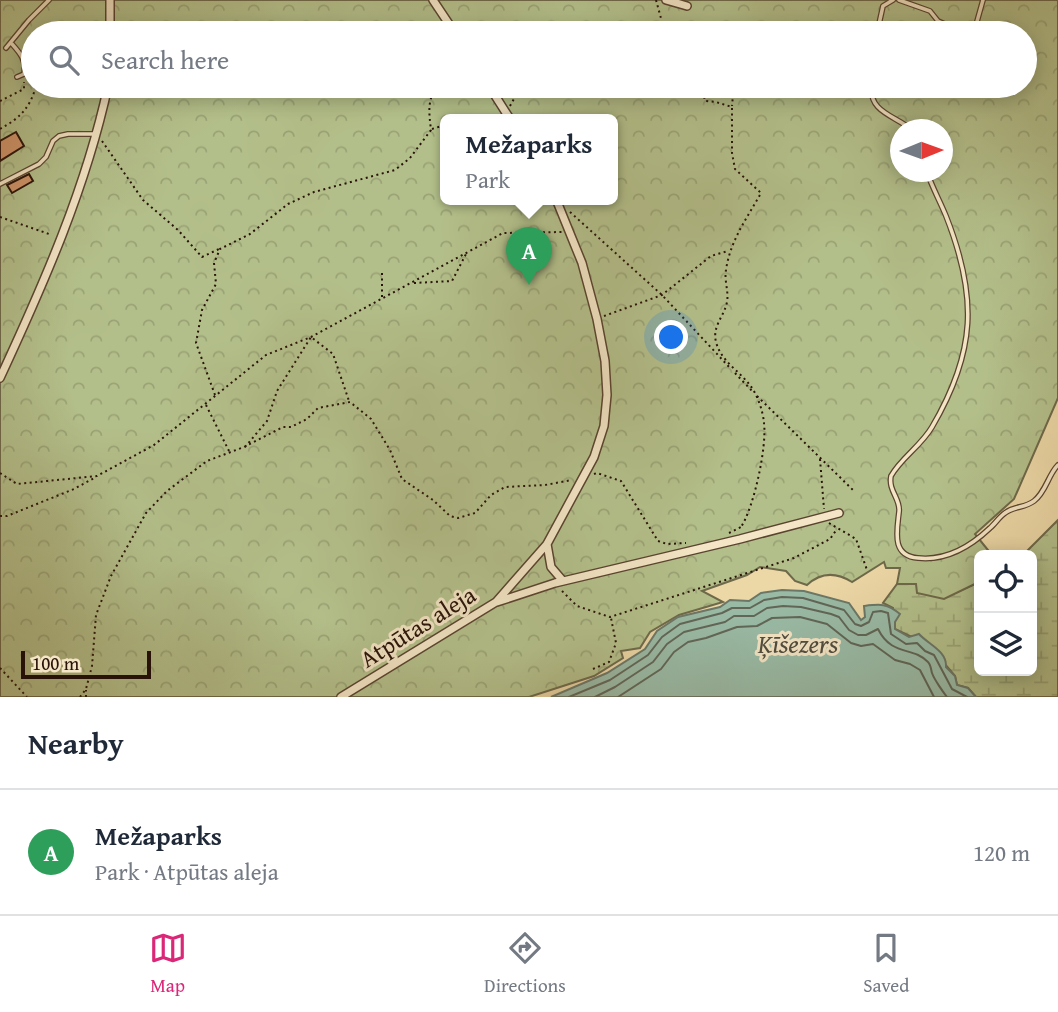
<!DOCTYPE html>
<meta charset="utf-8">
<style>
body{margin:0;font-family:"Gentium Book Plus",serif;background:#f2f2f3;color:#1f2937}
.controls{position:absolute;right:21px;bottom:21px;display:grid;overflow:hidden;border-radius:10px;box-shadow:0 4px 18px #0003}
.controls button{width:63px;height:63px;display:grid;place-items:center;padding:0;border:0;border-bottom:2px solid #e0e1e3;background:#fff;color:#1f2937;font:35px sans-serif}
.compass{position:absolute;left:890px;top:119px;width:63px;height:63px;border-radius:50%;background:#fff;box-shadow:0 4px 18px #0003;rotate:89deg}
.scale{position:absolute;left:21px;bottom:18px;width:130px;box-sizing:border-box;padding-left:7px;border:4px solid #291309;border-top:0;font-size:19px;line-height:24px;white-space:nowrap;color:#291309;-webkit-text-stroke:5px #f3e5c5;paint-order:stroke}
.you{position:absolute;left:672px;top:338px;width:24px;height:24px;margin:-18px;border:5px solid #fff;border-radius:50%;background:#1a73e8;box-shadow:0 0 0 10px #1a73e833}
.badge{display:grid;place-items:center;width:46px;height:46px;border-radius:50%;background:#db2777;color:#fff;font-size:23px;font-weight:700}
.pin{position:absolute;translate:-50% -58px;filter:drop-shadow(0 2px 4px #0008)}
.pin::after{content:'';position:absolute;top:37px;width:24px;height:21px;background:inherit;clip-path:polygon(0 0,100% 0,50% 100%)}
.popup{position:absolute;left:440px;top:114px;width:178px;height:91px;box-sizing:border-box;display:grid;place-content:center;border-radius:10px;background:#fff;filter:drop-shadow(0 2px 5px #0005);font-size:23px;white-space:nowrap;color:#747a83}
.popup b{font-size:26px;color:#1f2937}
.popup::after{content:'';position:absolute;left:50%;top:100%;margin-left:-14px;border:14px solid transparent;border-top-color:#fff}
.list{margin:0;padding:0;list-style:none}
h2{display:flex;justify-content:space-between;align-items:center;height:91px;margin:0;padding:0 28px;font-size:30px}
h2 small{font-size:23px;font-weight:400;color:#747a83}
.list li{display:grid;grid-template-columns:46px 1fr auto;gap:21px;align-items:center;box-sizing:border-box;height:126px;padding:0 28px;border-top:2px solid #e0e1e3}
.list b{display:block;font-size:26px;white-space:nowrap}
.list p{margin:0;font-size:23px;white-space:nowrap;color:#747a83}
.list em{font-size:23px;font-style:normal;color:#747a83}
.icon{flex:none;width:38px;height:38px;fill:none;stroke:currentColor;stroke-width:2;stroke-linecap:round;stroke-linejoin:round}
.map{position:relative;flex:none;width:1058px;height:697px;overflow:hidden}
.search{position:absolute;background:#fff;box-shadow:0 4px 18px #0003;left:21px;right:21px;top:21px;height:77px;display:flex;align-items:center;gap:18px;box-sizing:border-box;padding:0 24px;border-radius:38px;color:#747a83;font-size:26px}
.sheet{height:217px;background:#fff}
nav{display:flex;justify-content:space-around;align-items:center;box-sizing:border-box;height:98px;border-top:2px solid #e0e1e3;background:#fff;font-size:19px;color:#747a83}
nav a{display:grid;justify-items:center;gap:4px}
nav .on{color:#db2777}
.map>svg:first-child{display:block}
.wetland{fill:url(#wetland-marsh);stroke:#6e694a;stroke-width:2}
.park{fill:url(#park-crowns);stroke:#6e694a;stroke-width:2;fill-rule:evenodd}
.water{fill:#99baa5;stroke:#6c7767;stroke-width:2}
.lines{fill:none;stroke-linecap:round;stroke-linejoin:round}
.shore{stroke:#616657;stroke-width:2}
.building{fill:#cf9469;stroke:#291309;stroke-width:2}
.lane-casing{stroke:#5a4430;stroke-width:6}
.street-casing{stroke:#5a4430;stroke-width:10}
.path{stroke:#291309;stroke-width:2;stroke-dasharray:2 3.5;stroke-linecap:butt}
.lane{stroke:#f3e5c5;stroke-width:3.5}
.street{stroke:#f3e5c5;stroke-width:7}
.labels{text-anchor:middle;stroke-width:6;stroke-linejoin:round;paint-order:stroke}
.street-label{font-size:24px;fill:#291309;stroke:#f3e5c5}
.water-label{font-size:26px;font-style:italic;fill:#504d40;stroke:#f3e5c5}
</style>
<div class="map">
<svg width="1058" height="697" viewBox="0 0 1058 697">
<defs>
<pattern id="wetland-marsh" width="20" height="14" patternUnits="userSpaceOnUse" patternTransform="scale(1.75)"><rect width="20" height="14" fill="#b3bf8a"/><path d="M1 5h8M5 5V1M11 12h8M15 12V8" fill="none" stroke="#9aa376"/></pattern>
<pattern id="park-crowns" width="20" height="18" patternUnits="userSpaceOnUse" patternTransform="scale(1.75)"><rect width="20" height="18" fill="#b3bf8a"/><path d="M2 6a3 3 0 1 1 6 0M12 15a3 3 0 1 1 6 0" fill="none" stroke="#9aa376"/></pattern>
</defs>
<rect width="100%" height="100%" fill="#ecd7a6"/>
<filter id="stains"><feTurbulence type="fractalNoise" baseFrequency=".00286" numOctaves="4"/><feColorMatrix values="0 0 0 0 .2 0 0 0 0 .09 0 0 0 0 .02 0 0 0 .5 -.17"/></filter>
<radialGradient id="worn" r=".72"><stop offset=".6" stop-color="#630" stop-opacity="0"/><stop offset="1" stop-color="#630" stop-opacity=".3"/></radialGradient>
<path class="wetland" d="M 1058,520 L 1058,697 L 976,697 L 968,688 L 957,685 L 955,676 L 929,645 L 895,629 L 893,608 L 883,603 L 897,584 L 916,584 L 944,598 L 979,582 L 979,671 L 1032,671 L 1032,555 L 1023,555 Z"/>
<path class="park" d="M 0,0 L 1058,0 L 1058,398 L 1014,499 L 975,534 L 992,555 L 979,555 L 979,582 L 944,599 L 917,593 L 916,584 L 897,584 L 900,568 L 886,568 L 884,562 L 852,582 C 836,572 821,572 807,585 L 795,581 L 786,571 L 760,567 L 747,575 L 702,591 L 723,602 L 679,615 L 650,632 L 640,648 L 621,651 L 623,658 L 594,676 L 529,697 L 0,697 ZM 33,33 L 1025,33 L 1025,86 L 33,86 ZM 445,119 L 613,119 L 613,199 L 445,199 ZM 900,130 L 942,130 L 942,172 L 900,172 Z"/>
<path class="water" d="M 782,590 L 804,591 L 849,603 L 861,620 L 865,617 L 864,606 C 880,604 887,603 900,614 L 895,622 L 895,629 L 909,637 L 919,634 C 929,645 947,651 946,667 L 955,676 L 957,685 L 968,688 L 976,697 L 551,697 L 607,673 L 645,649 L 657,631 L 678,617 L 720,607 L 730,600 L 749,601 L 761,593 Z"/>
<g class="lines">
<path class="shore" d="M 569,697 L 610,680 L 648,655 L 662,637 L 680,624 L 722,613 L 732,608 L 750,608 L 764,600 L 782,597 L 803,598 L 844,610 L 855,624 L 861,626 L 869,622 L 873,612 L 881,611 L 888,613 L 891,634 L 906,644 L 917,643 L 925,651 L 934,655 L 952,689 L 967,697
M 595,697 L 615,687 L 653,662 L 667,644 L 684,632 L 725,622 L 734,616 L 754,616 L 767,608 L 783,606 L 801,607 L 831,614 L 839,617 L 849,630 L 858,635 L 866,635 L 878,629 C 892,657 913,646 928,662 C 931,665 931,670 932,673 C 934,679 943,692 947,697
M 618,697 L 661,669 L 674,652 L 688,642 L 706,638 L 737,627 L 757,626 L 772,618 L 800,617 L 827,624 L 851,643 L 861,646 L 873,644 L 895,660 L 910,664 L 920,670 L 934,697"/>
</g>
<path class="building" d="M 16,132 L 24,146 L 0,161 L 0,141 Z
M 29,174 L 33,181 L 12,193 L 7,185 Z"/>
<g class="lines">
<g class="lane-casing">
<path id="lane" d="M 899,0 L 930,11 L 938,21 L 949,26 L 965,29 L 976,25 L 983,0
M 877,33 L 883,6 L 893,0
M 12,44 C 21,54 26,60 24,74 L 17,77
M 6,48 L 29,20 L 49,0
M 872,86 C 868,112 896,116 912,130
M 927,172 C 932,187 940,201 946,216 C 978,297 976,352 932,427 C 921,446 901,458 891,476 C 888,491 901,499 899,512 C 897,531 891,556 918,558 C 946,561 970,547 990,528 C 995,524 999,517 1005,513 C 1014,506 1025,508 1034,501 C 1046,492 1048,475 1058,465
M 0,184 L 39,164 L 46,157 L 53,141 L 59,136 L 68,134 L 96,134"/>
</g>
<g class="street-casing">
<path id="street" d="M 110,0 L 110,33
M 433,0 L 455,33
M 666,0 L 687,6
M 489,86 L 510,119
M 0,378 C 44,283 86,188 108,86
M 547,544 L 551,567 L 563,581
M 497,602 L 555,583 L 740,539 L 839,513
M 341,697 L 496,602 L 547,544 L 594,457 L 604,426 L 607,395 L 605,361 L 597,319 L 582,263 L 556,199"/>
</g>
<path class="path" d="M 656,0 L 665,33
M 30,60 L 33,67
M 702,86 L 705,101 L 716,102 L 732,107 L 732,153 L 735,169 L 761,193 C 747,218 730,241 726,270 C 724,280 729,292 727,302 C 724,317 712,326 716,342 C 721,361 738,370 749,384 C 757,393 763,411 764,423 C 767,447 754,507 741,527
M 725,86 L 733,95 L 732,106
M 0,101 L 24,89 L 24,82
M 510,106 L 521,86
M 0,129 C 20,118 30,108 36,86
M 432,129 L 445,125
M 102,141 L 143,200 L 178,230 L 202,257 L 219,249
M 570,212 L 662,295 L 731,369
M 0,217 L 52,235
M 382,273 L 382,297
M 414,283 L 452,281 L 466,254
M 604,316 L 662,295 L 711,256 L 728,251
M 735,373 L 753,392
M 215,395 L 196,343 L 202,310 L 216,284 L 214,263 L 220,249 L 250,234 L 288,204 L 314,192 L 395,170 L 410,158 L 431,130 C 429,113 427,100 437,86
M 757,396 L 855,492
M 206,405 L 230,453
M 245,447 L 267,421 L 277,391 L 311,337 L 333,354 L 349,401
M 820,459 L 824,509
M 0,473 L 17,484 L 97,476 L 154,445 L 266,355 L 311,337 L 503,233 L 562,232
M 594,474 L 597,473 L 621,481 L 658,541 L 667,544 L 686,543
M 0,516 L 7,516 L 74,489 L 96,477
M 829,523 L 856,539 L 867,570
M 729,533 L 741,527
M 562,591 L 577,606 L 610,617 L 794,558 L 830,539 L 837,529
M 0,668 L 27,697
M 593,669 L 609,662 L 616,643 L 611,618
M 80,697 L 86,689 L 92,666 L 96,615 L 111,576 L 146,513 L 167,491 L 207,461 L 244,447 L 283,427 L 291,427 L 307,419 L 318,408 L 350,402 L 371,419 L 390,450 L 402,479 L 433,500 L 450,516 L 458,518 L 475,513 L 491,495 L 505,487 L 545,485 L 572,480
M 86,697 L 86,690"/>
<use href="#lane" class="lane"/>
<use href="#street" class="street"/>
</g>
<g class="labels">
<g class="street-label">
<text transform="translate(418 627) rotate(-32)" y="8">Atpūtas aleja</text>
</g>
<g class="water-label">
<text x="798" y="653">Ķīšezers</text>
</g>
</g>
<rect width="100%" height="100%" filter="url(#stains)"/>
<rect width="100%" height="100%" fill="url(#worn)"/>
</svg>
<div class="controls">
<button><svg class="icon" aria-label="locate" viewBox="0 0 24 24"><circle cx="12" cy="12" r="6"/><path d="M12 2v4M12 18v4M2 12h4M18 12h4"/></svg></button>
<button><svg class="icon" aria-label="layers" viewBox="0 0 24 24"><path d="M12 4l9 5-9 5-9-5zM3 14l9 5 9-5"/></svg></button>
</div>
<svg class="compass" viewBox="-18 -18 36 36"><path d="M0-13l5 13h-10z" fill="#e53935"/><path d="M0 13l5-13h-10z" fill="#747a83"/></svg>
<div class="scale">100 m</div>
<div class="you"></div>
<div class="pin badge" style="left:529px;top:285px;background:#2e9e5b">A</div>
<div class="popup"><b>Mežaparks</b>Park</div>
<div class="search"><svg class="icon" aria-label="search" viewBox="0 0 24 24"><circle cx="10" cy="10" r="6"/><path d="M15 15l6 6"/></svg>Search here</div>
</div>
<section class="sheet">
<h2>Nearby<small></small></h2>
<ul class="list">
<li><span class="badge" style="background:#2e9e5b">A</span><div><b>Mežaparks</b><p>Park · Atpūtas aleja</p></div><em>120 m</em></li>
</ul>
</section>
<nav>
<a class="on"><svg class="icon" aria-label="map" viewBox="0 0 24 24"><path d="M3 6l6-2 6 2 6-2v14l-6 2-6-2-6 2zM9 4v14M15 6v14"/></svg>Map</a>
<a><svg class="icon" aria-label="directions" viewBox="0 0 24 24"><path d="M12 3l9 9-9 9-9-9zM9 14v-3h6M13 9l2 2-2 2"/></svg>Directions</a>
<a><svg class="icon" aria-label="saved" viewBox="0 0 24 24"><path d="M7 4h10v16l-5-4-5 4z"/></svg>Saved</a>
</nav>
